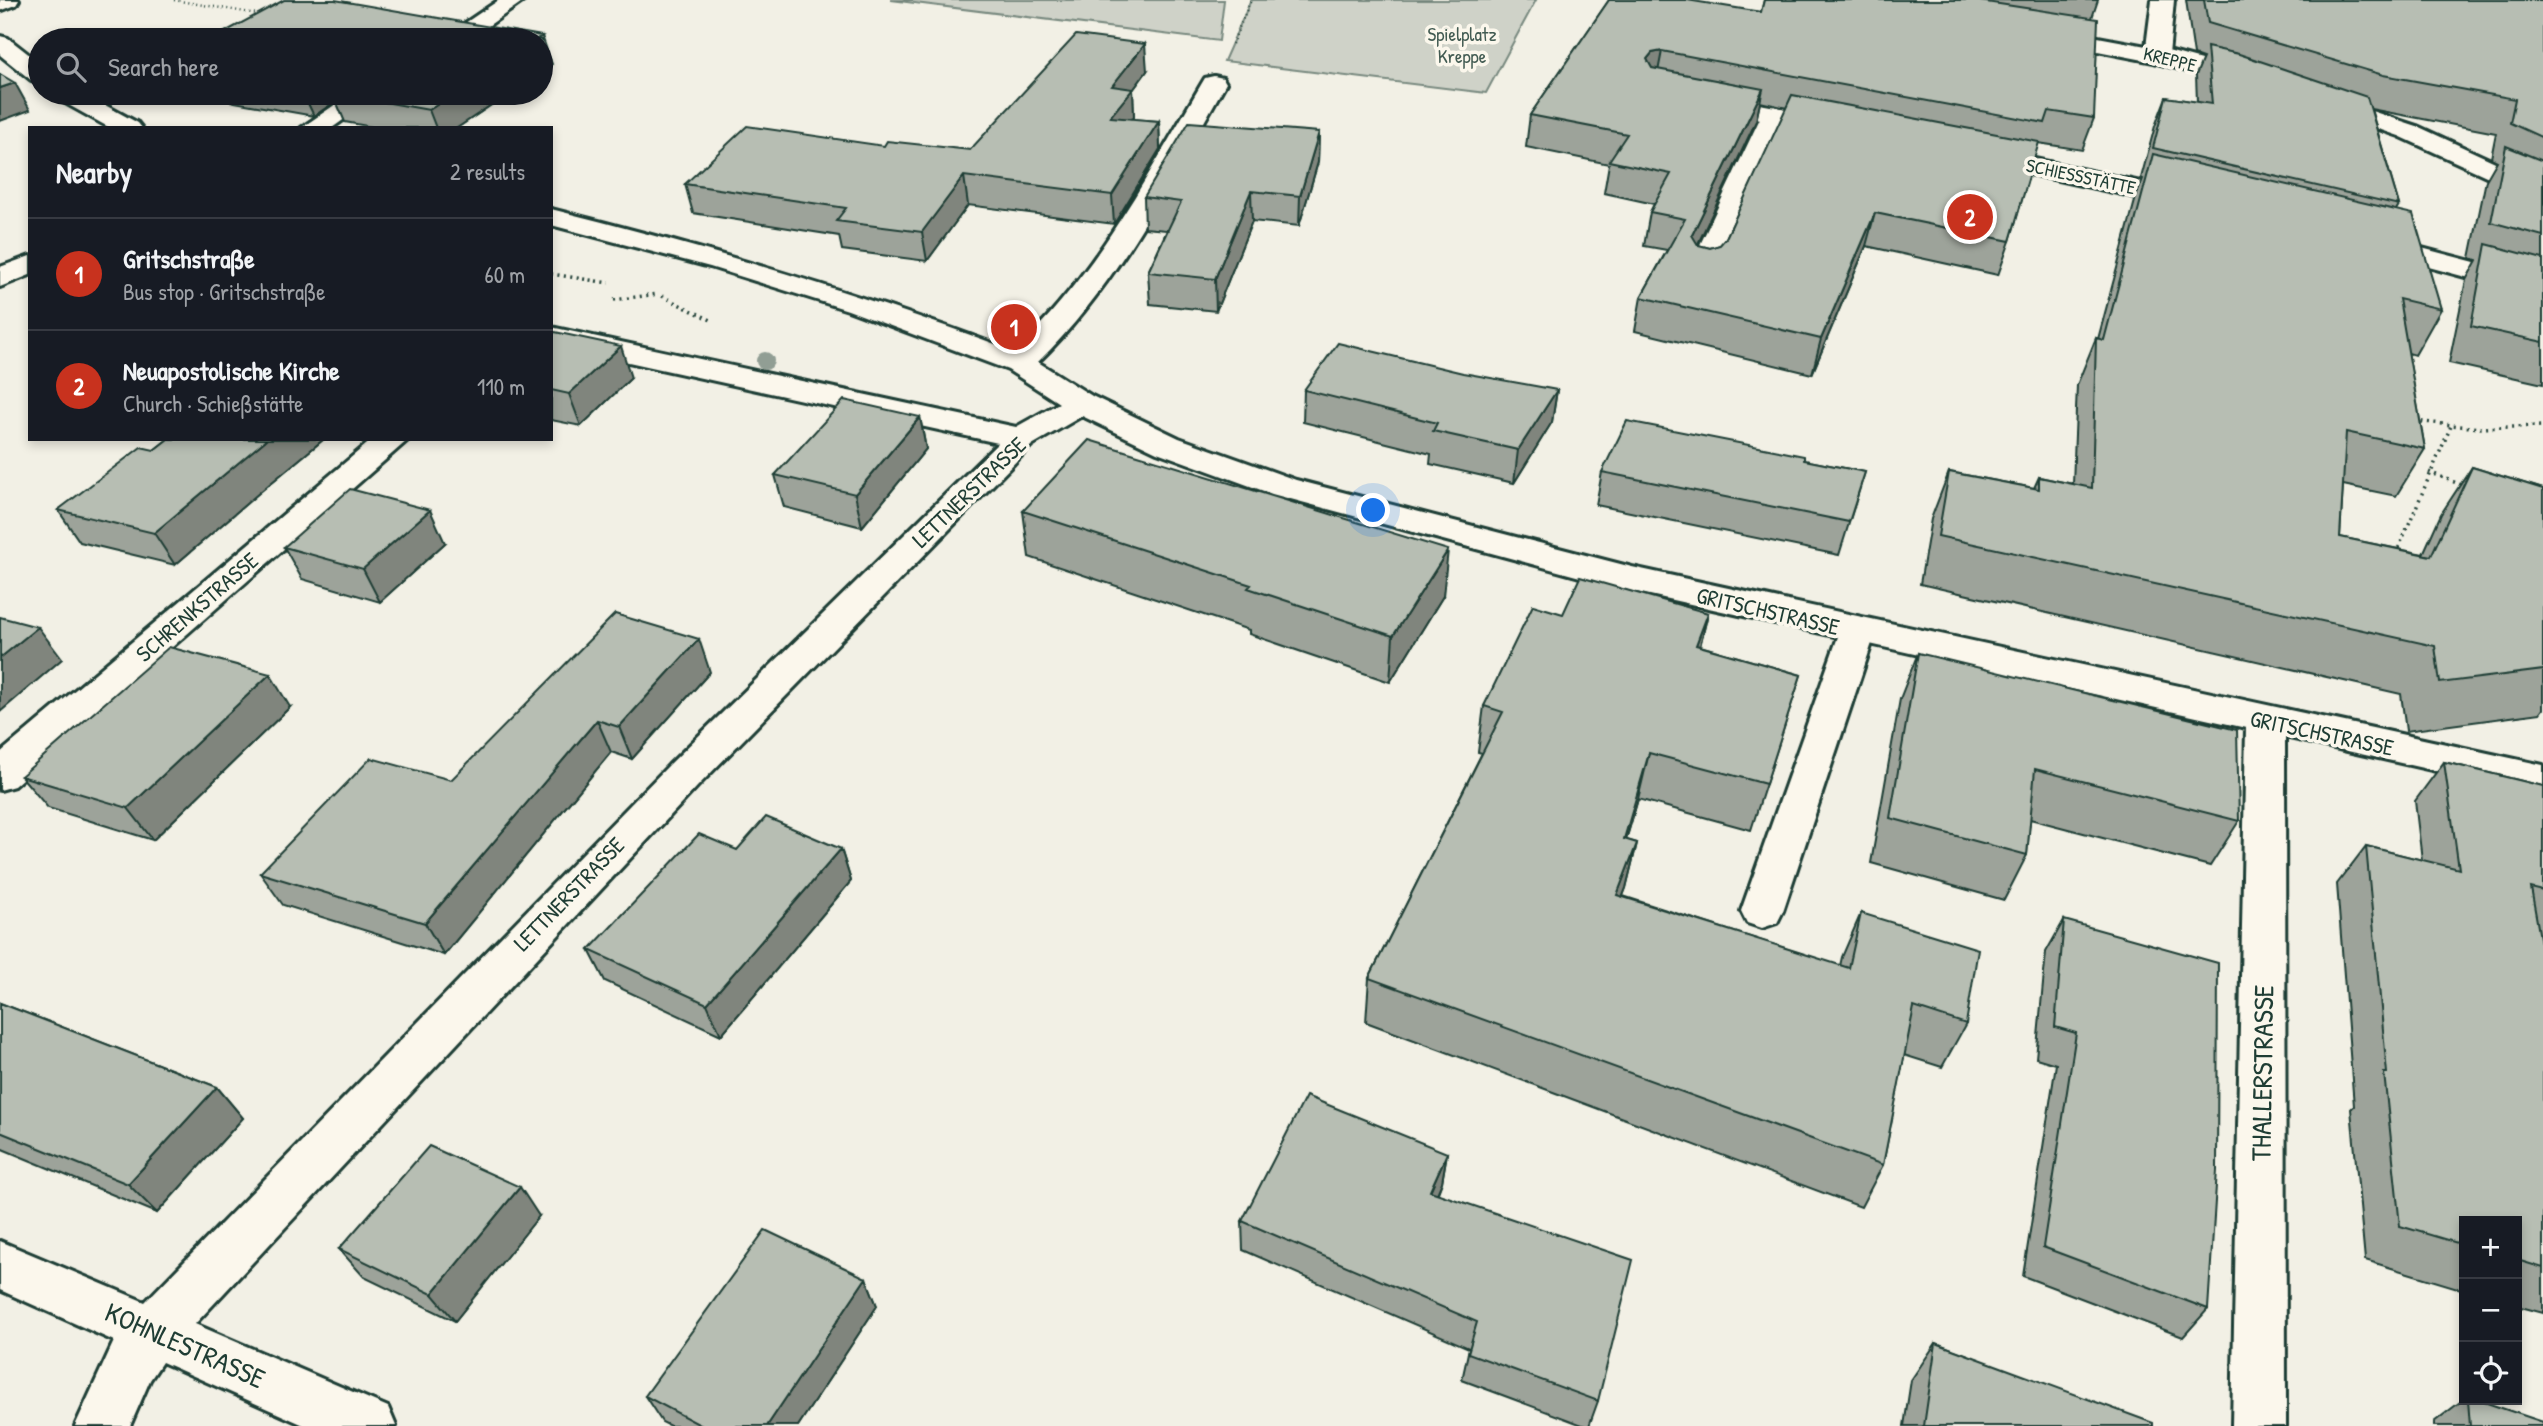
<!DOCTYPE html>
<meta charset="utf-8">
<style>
body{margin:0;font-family:"Patrick Hand",sans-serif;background:#20242c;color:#f1f3f6}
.controls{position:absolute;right:21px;bottom:21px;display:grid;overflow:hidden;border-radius:0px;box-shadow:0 4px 10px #0003}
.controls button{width:63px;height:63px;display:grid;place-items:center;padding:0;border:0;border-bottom:2px solid #363941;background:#171b24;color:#f1f3f6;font:35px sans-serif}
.you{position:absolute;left:1374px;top:511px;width:24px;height:24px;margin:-18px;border:5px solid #fff;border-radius:50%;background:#1a73e8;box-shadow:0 0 0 10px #1a73e833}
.badge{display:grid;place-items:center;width:46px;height:46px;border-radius:50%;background:#c8321e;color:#fff;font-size:23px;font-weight:700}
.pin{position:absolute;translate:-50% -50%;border:4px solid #fff;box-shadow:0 2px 7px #0006}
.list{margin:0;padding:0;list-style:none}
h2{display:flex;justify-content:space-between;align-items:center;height:91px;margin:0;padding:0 28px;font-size:30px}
h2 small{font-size:23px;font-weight:400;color:#9ea1a6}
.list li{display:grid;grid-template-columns:46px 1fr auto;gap:21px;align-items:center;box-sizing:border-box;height:112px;padding:0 28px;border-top:2px solid #363941}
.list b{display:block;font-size:26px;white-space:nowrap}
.list p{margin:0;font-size:23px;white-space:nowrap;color:#9ea1a6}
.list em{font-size:23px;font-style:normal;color:#9ea1a6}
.icon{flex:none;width:38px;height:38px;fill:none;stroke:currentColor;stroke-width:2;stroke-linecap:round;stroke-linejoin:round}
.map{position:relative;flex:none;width:2543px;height:1426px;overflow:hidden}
.search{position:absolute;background:#171b24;box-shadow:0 4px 10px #0003;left:28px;top:28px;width:525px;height:77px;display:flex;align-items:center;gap:18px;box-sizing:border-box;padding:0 24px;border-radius:38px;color:#9ea1a6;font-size:26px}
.panel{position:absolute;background:#171b24;box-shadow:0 4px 10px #0003;left:28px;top:126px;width:525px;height:315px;border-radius:0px}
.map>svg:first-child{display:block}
.green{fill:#cfd2c8;stroke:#77887e;stroke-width:2}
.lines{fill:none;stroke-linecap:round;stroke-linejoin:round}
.service-casing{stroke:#1f3d34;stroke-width:6}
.minor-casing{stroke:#1f3d34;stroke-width:6}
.path-far1{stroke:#1f3d34;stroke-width:2.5;stroke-dasharray:1 3.5;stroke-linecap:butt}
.path{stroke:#1f3d34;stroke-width:3.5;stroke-dasharray:2 4.5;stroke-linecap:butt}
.service{fill:#fbf7ec;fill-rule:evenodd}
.minor{fill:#fbf7ec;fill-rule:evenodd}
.tree{fill:#919e94}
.wall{fill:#9da39a;stroke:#1f3d34;stroke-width:2;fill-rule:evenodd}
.shaded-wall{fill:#80857d;stroke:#1f3d34;stroke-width:2}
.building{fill:#b7beb3;stroke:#1f3d34;stroke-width:2}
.labels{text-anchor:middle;stroke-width:7;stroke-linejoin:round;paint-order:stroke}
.far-park-label{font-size:19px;fill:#425b52;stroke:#fbf7ec}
.far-street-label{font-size:19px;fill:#1f3d34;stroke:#fbf7ec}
.street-label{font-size:23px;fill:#1f3d34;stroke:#fbf7ec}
.near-street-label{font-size:28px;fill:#1f3d34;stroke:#fbf7ec}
</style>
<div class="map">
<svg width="2543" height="1426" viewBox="0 0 2543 1426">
<rect width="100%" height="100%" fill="#f2f0e5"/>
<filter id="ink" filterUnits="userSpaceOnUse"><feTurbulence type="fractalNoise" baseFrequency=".0143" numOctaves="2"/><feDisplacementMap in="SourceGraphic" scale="14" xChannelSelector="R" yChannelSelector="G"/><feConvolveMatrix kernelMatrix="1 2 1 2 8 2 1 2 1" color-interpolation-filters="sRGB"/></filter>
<g filter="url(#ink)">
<path class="green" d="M 891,0 L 1224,0 L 1219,41 Z
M 1251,0 L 1536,0 L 1486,93 L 1224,61 Z"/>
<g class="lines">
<g class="service-casing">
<path id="service" d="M 0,0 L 19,0 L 16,5 L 0,11 Z
M 499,0 L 525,0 L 468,40 L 440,40 Z
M 2152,0 L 2174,0 L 2169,55 L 2165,60 L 2149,60 L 2145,55 Z
M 352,93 L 381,93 L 332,128 L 301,128 Z
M 1775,106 L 1784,109 L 1788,114 L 1716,270 L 1712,276 L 1702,279 L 1692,276 L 1688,270 L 1762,114 L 1766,109 Z
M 1858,618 L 1871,622 L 1876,631 L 1783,911 L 1777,923 L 1762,928 L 1747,923 L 1741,911 L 1840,631 L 1845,622 Z"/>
</g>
<g class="minor-casing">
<path id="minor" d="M 2044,27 L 2157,48 L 2260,76 L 2263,81 L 2260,86 L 2251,88 L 2154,62 L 2036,39 L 2032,34 L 2036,29 Z
M 0,36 L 8,38 L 40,63 L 40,82 L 31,80 L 0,55 Z
M 1214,76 L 1223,78 L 1226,83 C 1173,176 1116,287 1038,362 L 1092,396 L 1179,438 L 1296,480 L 1632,567 L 2543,765 L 2543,795 L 2285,737 L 2286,1426 L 2232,1426 L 2246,728 L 1632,591 L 1272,494 L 1157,452 L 1082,416 L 1032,445 L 697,787 L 195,1324 L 388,1407 L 396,1426 L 306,1426 L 162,1362 L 150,1380 L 130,1426 L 75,1426 L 114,1341 L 0,1290 L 0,1241 L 145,1302 L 669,765 L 998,443 L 551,345 L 551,327 L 1016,427 L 1059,403 L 1008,370 L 848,310 L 710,267 L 551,225 L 551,209 C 709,248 862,294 1014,351 C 1094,277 1147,176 1202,83 L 1205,78 Z
M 53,93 L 83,93 L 138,123 L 142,128 L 110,128 L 56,98 Z
M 1705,94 L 1835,118 L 1844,121 L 1848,126 L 1844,131 L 1835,134 L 1696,106 L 1693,101 L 1696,96 Z
M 2326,96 L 2417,126 L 2543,184 L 2543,202 L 2399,136 L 2317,108 L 2314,103 L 2317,98 Z
M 1980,147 L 2191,193 L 2201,195 L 2205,201 L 2201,207 L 2191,209 L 1971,161 L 1967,155 L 1971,149 Z
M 2376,236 L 2543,280 L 2543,298 L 2366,250 L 2362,244 L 2366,238 Z
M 30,256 L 30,275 L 0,287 L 0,267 Z
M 373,439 L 409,439 L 14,786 L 0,790 L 0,753 Z"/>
</g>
<path class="path-far1" d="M 174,0 L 263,15
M 1232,44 L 1251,0"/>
<path class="path" d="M 551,274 L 609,283
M 662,296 L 713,321
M 614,300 L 658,294
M 2415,421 L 2479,428 L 2543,426
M 2429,472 L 2464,486
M 2396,554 L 2451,426"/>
<use href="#service" class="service"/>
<use href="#minor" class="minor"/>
</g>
<circle class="tree" cx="765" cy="361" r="9"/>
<path class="wall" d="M 1609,0 L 1761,12 L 1764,0 L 2098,0 L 2092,18 L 2094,118 L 2082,150 L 2038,143 L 2010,241 L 1998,275 L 1866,246 L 1812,374 L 1635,331 L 1641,297 L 1667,250 L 1644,246 L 1650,212 L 1654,204 L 1604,193 L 1609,164 L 1526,147 L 1530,115 ZM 1760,102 L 1787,108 L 1726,238 L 1720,245 L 1710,248 L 1698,245 L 1698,244 L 1756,121 Z
M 2186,0 L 2543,0 L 2543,384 L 2449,363 L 2466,280 L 2477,260 L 2470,258 L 2486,180 L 2497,161 L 2491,158 L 2496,133 L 2371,109 L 2399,205 L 2396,210 L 2441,309 L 2415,355 L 2408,353 L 2425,449 L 2396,496 L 2343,485 L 2340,537 L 2423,554 L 2441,514 L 2472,467 L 2543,489 L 2543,709 L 2540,713 L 2406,731 L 2401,694 L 1920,584 L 1931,519 L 1949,472 L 2034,488 L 2039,477 L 2073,484 L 2077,385 L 2096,338 L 2098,339 L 2136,197 L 2143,179 L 2141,178 L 2155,126 L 2166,97 L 2197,102 L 2196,75 L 2203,58 L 2194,55 Z
M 1147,71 L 1133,90 L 1134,117 L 1133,119 L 1159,121 L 1160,149 L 1114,224 L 968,205 L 927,261 L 842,250 L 839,236 L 693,213 L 685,184 L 884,146 L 970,150 Z
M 184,93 L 509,93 L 457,128 L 378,128 L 345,122 L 336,101 L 314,116 Z
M 1319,132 L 1318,162 L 1299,226 L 1252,221 L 1216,311 L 1150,304 L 1148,272 L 1167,230 L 1145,228 L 1144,197 Z
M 551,335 L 631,378 L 581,426 L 551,420 Z
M 1304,390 L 1557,390 L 1552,422 L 1514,483 L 1430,464 L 1431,454 L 1303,422 Z
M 920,417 L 926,449 L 862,527 L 784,507 L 775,475 Z
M 168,439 L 324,439 L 260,492 L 175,565 L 80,542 L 58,510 L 154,450 Z
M 1804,460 L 1865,472 L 1839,555 L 1596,505 L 1602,472 Z
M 1023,511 L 1443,596 L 1390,682 L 1249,634 L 1249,630 L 1029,557 Z
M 445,543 L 380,602 L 302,579 L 284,547 Z
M 1708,613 L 1700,646 L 1801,675 L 1751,830 L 1638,799 L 1626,840 L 1637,843 L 1626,888 L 1623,896 L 1840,966 L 1842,957 L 1861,913 L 1966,1024 L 1942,1067 L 1904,1055 L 1883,1165 L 1861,1207 L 1366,1022 L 1369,978 L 1482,753 L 1478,752 L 1484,706 L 1563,614 Z
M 1918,653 L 2239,821 L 2210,866 L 2030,819 L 2027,855 L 2004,900 L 1871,863 L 1900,699 Z
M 710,672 L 632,759 L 611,752 L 444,955 L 283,905 L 260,873 L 451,780 Z
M 290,707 L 153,840 L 48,808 L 21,776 Z
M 2444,762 L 2543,786 L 2543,937 L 2540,936 L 2543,955 L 2543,1313 L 2517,1306 L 2517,1221 L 2464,1221 L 2464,1290 L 2365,1260 L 2351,1109 L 2354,1106 L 2337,884 L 2366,846 L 2422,860 L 2415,801 Z
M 841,849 L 851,881 L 721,1035 L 605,981 L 589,950 L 737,850 Z
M 2064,920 L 2208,1309 L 2183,1337 L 2023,1276 L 2056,1064 L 2036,1058 L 2046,952 Z
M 0,1003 L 217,1087 L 243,1118 L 157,1213 L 0,1148 Z
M 1447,1153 L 1442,1182 L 1438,1193 L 1598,1401 L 1589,1426 L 1585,1426 L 1462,1380 L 1469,1348 L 1243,1250 L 1242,1221 Z
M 539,1216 L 455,1321 L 364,1277 L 339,1249 Z
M 866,1278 L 877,1306 L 798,1426 L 670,1426 L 662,1422 L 645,1396 Z
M 1936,1343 L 2153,1426 L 1904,1426 L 1911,1380 Z
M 2464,1399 L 2478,1400 L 2543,1426 L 2434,1426 L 2434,1422 Z"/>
<path class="shaded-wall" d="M 542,36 L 552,64 L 541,71 L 541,40 L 535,40 Z
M 1145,44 L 1147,71 L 1133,90 L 1134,117 L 1112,145 L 1110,117 L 1112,86 Z
M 1662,51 L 1656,82 L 1647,59 L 1652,53 Z
M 15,83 L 30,110 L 0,121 L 0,88 Z
M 1763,89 L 1756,121 L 1686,269 L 1692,235 Z
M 303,93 L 333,93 L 336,101 L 314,116 Z
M 455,93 L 509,93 L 457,128 L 436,128 L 429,110 Z
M 1159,121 L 1160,149 L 1114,224 L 1112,195 Z
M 1319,132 L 1318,162 L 1299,226 L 1300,196 Z
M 964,176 L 968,205 L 927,261 L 922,232 Z
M 1251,191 L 1252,221 L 1216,311 L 1215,279 Z
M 1875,213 L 1866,246 L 1812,374 L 1821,339 Z
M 621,346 L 631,378 L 581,426 L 569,394 Z
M 1557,390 L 1552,422 L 1514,483 L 1518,450 Z
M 920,417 L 926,449 L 862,527 L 855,494 Z
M 267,439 L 324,439 L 260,492 L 175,565 L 154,533 Z
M 430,510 L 445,543 L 380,602 L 363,569 Z
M 1448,550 L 1443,596 L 1390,682 L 1393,636 Z
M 1708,613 L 1697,659 L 1696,645 Z
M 38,627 L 62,659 L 0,712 L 0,658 Z
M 699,639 L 710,672 L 632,759 L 619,727 Z
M 270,674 L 290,707 L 153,840 L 128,808 Z
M 597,720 L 611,752 L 444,955 L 425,923 Z
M 1649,753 L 1638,799 L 1613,884 L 1624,839 Z
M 1637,843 L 1626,888 L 1606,939 L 1617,895 Z
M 841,849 L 851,881 L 721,1035 L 707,1004 Z
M 217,1087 L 243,1118 L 157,1213 L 128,1184 Z
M 1447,1153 L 1442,1182 L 1426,1220 L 1430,1191 Z
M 520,1187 L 539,1216 L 455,1321 L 432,1294 Z
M 866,1278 L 877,1306 L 798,1426 L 767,1426 Z"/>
<path class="building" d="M 284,0 L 335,0 L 542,36 L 535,40 L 210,40 Z
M 1609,0 L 1687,0 L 1761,12 L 1764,0 L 1973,0 L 2098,19 L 2094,118 L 2049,111 L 2045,123 L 1662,51 L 1652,53 L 1647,59 L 1652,68 L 1763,89 L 1692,235 L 1698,245 L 1710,248 L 1720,245 L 1726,238 L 1792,95 L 2039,142 L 2010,241 L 1875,213 L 1821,339 L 1641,297 L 1685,219 L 1650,212 L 1671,174 L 1609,161 L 1627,134 L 1530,115 Z
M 2204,0 L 2543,0 L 2543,138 L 2510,123 L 2515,99 L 2383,75 L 2208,23 Z
M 1076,35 L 1145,44 L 1112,86 L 1133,89 L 1110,117 L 1159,121 L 1112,195 L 964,176 L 922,232 L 836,221 L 846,208 L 685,184 L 747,126 L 884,146 L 887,141 L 970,150 Z
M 2207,47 L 2239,54 L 2367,97 L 2399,205 L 2153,148 L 2166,97 L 2212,104 Z
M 0,74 L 15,83 L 0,88 Z
M 334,93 L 455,93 L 429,110 Z
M 1189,122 L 1319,132 L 1300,196 L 1251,191 L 1215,279 L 1148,272 L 1181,202 L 1144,197 Z
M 2506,146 L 2543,161 L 2543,236 L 2491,222 Z
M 2153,154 L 2413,214 L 2441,309 L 2399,299 L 2425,449 L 2346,432 L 2340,537 L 2431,556 L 2472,467 L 2543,489 L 2543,670 L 2440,683 L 2435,646 L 1938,536 L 1949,472 L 2039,489 L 2039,477 L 2092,488 L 2096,338 L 2104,340 Z
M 2486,244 L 2543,259 L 2543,342 L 2471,326 Z
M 555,332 L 621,346 L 569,394 L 551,390 L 551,335 Z
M 1338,343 L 1463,373 L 1557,390 L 1518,450 L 1433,431 L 1437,423 L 1304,390 Z
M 844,400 L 920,417 L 855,494 L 775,475 Z
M 1627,421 L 1804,456 L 1804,460 L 1865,472 L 1849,522 L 1602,472 Z
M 168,439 L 267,439 L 154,533 L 58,510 L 141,447 L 154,450 Z
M 1089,440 L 1448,550 L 1393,636 L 1248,588 L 1251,585 L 1023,511 Z
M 350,489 L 430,510 L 363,569 L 284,547 Z
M 1580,577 L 1708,613 L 1696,645 L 1801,675 L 1766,784 L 1649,753 L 1624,839 L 1637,843 L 1617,895 L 1849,968 L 1861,913 L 1978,949 L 1966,1024 L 1914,1007 L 1883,1165 L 1369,978 L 1503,712 L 1484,706 L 1533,605 L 1563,614 Z
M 615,614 L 699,639 L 619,727 L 597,720 L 425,923 L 260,873 L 371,758 L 451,780 Z
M 0,617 L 38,627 L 0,658 Z
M 169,647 L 270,674 L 128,808 L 21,776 Z
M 1918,653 L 2237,730 L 2239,821 L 2035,769 L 2027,855 L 1890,818 Z
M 2444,762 L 2543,786 L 2543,891 L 2531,888 L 2543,955 L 2543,1268 L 2517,1260 L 2517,1221 L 2464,1221 L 2464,1245 L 2400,1226 L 2384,1073 L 2387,1073 L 2366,846 L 2459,869 Z
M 766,817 L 841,849 L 707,1004 L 589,950 L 699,834 L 737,850 Z
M 2064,920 L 2218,963 L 2217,1170 L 2208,1309 L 2043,1247 L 2076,1033 L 2055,1027 Z
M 0,1003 L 217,1087 L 128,1184 L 0,1132 Z
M 1306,1096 L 1447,1153 L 1430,1191 L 1633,1260 L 1598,1401 L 1468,1353 L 1477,1322 L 1242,1221 Z
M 429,1146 L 520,1187 L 432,1294 L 339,1249 Z
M 765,1230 L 866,1278 L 767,1426 L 702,1426 L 645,1396 Z
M 1936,1343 L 2153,1423 L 2153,1426 L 1924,1426 Z
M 2468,1400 L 2478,1400 L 2543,1422 L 2543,1426 L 2470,1426 Z"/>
</g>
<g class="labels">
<g class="far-park-label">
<text x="1462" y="41">Spielplatz<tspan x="1462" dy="22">Kreppe</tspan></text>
</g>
<g class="far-street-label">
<text transform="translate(2170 59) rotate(14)" y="7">KREPPE</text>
<text transform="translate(2081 176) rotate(12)" y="7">SCHIESSSTÄTTE</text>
</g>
<g class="street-label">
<text transform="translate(969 492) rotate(-44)" y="8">LETTNERSTRASSE</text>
<text transform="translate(197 607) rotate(-41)" y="8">SCHRENKSTRASSE</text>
<text transform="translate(1768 611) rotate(13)" y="8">GRITSCHSTRASSE</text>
<text transform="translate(2322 733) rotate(12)" y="8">GRITSCHSTRASSE</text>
<text transform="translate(569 894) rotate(-46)" y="8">LETTNERSTRASSE</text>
</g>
<g class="near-street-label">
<text transform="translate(2262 1073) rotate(-89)" y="10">THALLERSTRASSE</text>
<text transform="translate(185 1345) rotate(24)" y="10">KOHNLESTRASSE</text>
</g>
</g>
</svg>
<div class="controls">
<button>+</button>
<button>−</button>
<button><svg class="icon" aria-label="locate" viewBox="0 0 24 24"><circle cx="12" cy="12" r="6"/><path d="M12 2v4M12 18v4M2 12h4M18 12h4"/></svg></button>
</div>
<div class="you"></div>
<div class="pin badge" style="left:1014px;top:327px">1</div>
<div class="pin badge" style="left:1970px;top:217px">2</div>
<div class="search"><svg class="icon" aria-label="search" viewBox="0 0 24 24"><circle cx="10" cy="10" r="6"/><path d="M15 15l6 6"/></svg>Search here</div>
<section class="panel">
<h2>Nearby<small>2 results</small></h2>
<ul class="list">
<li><span class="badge">1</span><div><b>Gritschstraße</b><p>Bus stop · Gritschstraße</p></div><em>60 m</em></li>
<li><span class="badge">2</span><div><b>Neuapostolische Kirche</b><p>Church · Schießstätte</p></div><em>110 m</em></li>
</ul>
</section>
</div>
